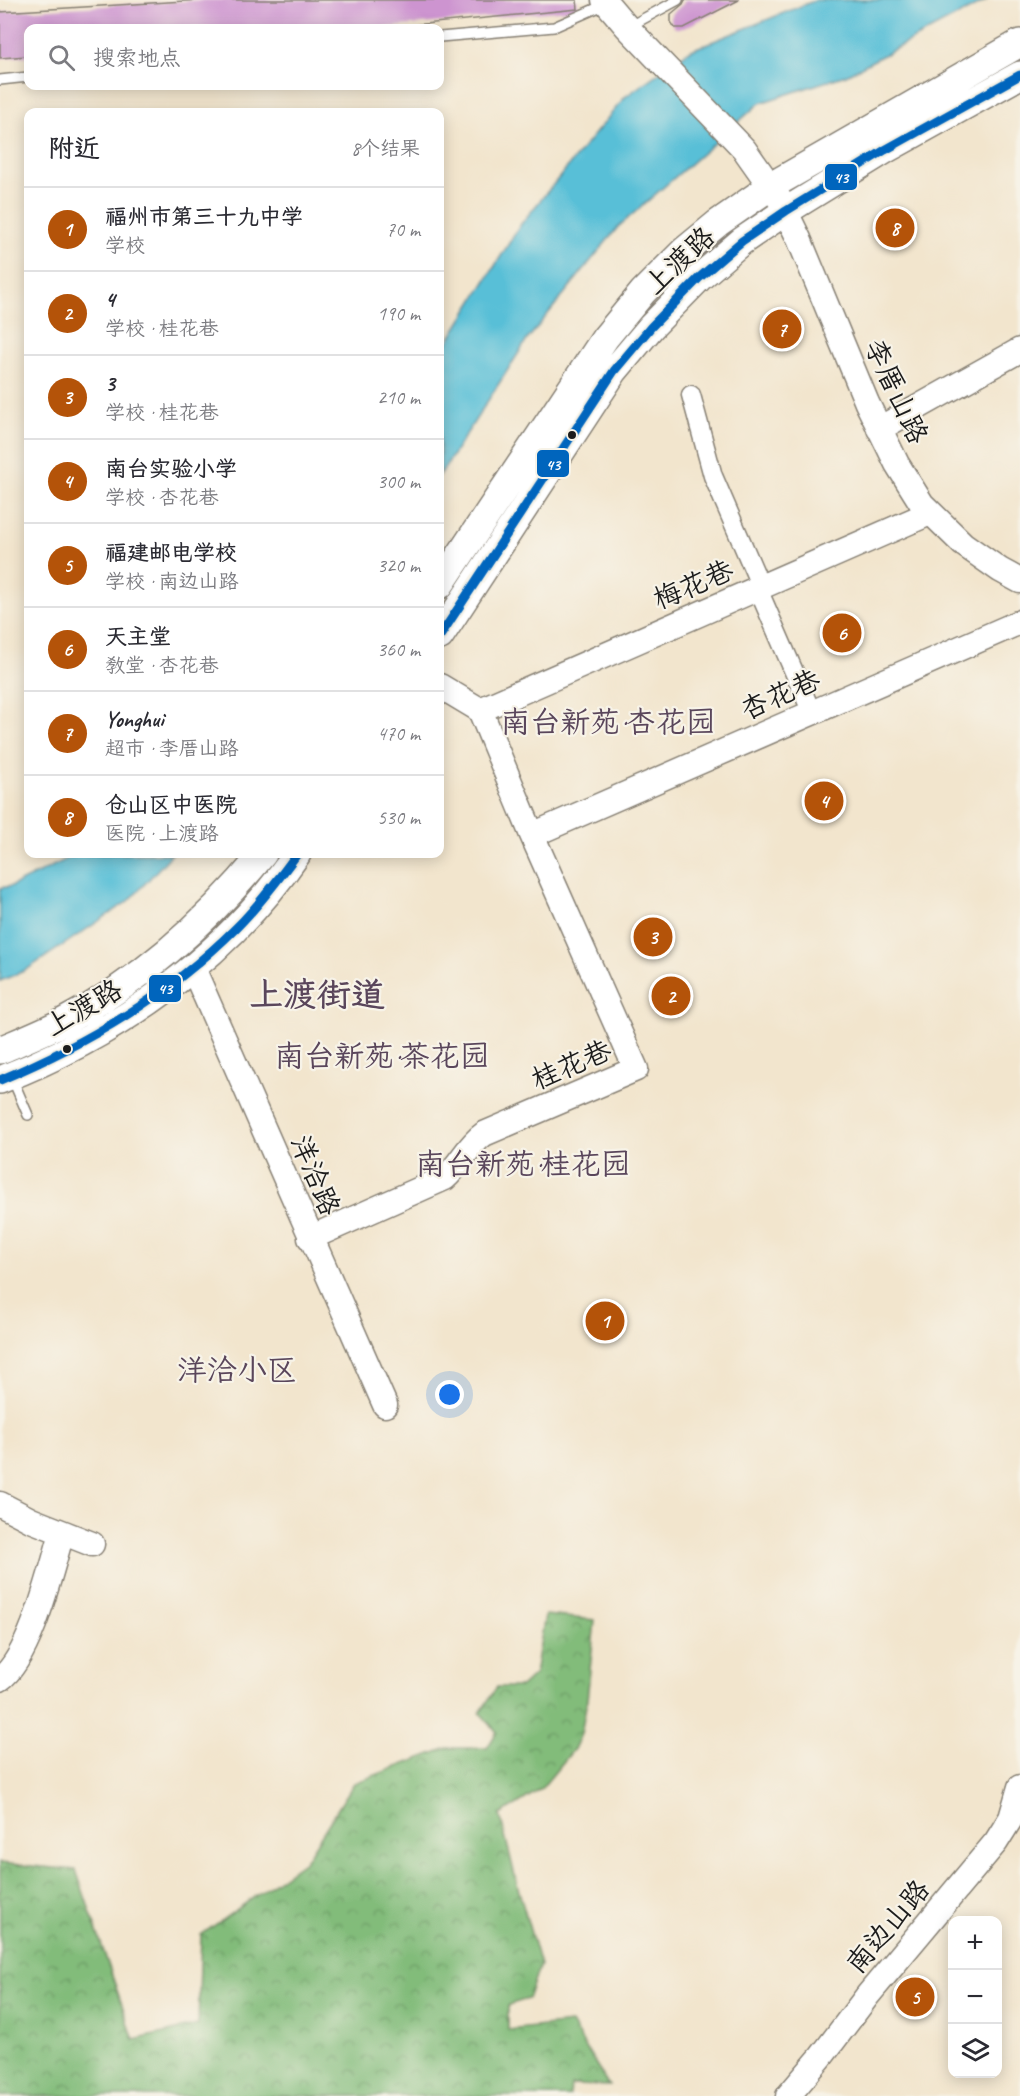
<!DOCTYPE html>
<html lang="zh">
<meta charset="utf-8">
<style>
body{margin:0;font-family:Caveat,"LXGW WenKai TC",sans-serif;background:#f7f7f7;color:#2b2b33}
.controls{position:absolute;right:18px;bottom:18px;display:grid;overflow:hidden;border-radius:12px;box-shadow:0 3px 15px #0003}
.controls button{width:54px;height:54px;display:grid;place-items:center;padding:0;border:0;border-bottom:2px solid #e1e1e2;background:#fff;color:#2b2b33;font:30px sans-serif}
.you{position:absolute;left:450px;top:1395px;width:21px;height:21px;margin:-15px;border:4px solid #fff;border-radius:50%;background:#1a73e8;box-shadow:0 0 0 9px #1a73e833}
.badge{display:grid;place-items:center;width:39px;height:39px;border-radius:50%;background:#b45309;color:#fff;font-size:20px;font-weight:700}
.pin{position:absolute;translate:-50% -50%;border:3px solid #fff;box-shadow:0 2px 6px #0006}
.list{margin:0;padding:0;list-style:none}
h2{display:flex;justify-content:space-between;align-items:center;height:78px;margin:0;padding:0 24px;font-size:26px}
h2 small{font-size:20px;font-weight:400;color:#7c7c81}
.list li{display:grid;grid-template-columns:39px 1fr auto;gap:18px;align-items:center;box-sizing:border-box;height:84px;padding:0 24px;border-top:2px solid #e1e1e2}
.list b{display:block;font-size:22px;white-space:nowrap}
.list p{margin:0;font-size:20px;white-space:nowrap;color:#7c7c81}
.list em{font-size:20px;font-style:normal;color:#7c7c81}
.icon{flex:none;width:33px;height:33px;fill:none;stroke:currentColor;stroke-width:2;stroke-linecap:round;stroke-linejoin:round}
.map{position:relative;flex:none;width:1020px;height:2096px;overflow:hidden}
.search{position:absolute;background:#fff;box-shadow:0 3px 15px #0003;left:24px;top:24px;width:420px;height:66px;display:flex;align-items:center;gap:15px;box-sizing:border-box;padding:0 21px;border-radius:12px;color:#7c7c81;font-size:22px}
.panel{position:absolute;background:#fff;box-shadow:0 3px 15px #0003;left:24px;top:108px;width:420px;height:750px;border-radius:12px}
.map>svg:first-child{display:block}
.forest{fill:url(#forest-crowns);stroke:#4f6c4b;stroke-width:1.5}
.water{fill:#59bfd7;stroke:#3a6e7a;stroke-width:1.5}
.building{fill:#cd94d0}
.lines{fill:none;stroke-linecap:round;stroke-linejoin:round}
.lane-casing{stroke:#878074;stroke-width:12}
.street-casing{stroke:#878074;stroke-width:21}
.secondary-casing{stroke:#878074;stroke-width:27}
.primary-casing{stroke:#878074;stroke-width:30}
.lane{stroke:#fff;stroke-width:9}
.street{stroke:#fff;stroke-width:18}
.secondary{stroke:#fff;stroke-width:24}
.primary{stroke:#fff;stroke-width:27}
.bus-1-casing{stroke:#f7f3e8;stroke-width:14}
.bus-1{stroke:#0065bd;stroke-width:9}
.bus-dot{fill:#1c1c1c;stroke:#f7f3e8;stroke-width:2}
.labels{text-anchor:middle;stroke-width:4.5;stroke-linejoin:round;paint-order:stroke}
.street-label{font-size:28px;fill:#1c1c1c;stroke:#f7f3e8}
.neighbourhood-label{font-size:30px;fill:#5a465b;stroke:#f7f3e8}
.district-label{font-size:34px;font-weight:bold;fill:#5a465b;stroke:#f7f3e8}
.line-badge{stroke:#f7f3e8;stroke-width:2}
.badge-label{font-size:16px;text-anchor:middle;font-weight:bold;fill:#fff}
</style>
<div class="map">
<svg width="1020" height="2096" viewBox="0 0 1020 2096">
<defs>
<pattern id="forest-crowns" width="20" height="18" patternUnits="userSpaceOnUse" patternTransform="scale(1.5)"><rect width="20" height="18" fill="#82bc7a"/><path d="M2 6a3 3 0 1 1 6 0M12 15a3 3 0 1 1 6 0" fill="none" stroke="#6a9863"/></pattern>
</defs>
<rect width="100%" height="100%" fill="#f7f3e8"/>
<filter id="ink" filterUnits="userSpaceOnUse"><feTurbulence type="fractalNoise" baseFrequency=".0167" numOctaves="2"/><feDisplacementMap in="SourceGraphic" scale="12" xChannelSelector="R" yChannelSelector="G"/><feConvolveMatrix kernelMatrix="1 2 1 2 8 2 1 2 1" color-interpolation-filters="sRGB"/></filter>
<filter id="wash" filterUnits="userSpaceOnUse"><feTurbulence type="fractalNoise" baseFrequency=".008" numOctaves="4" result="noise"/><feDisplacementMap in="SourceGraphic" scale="24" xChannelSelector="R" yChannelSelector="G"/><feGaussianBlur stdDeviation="1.35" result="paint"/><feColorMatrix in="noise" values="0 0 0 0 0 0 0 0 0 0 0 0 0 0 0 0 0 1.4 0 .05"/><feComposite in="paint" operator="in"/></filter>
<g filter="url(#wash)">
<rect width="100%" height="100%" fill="#f2e5cd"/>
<path class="forest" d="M 545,1615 L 595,1620 L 587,1700 L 581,1734 L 574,1749 L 541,1789 L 500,1815 L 517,1884 L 540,1965 L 528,1999 L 508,2005 L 508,2030 L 571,2023 L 609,2086 L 571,2085 L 570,2096 L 0,2096 L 0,1863 L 76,1870 L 134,2040 L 198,2025 L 201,1935 L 305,1861 L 354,1783 L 447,1748 L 487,1748 L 497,1732 L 480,1713 L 497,1687 L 521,1687 L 535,1674 Z"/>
<path class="water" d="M 816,0 L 987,0 L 846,75 L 760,103 L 618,227 L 527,340 L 440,475 L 440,354 L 521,224 L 625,97 L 689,51 Z
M 77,854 L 172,854 L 130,900 L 26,970 L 0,981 L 0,888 L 12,886 Z"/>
<g id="blocks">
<path class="building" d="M 202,0 L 577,0 L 578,9 L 382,28 L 28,28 L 28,56 L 0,58 L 0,12 Z
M 685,0 L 739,0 L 684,28 L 675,28 L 671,22 L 671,14 L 683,4 Z"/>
</g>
</g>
<g filter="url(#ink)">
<use href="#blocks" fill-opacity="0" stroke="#878074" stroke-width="1.5"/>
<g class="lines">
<g class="lane-casing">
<path id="lane" d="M 630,26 L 678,0
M 440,37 L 554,27 L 606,4
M 0,80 L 28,77
M 12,1078 L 28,1115"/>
</g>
<g class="street-casing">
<path id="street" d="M 691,395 L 713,476 L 761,587
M 758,589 L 812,713"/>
</g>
<g class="secondary-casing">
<path id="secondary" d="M 604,0 L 627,27 L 744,149 L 780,200 L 799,239 L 867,403 L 897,464 L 922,504 L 963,544 L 1000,570 L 1020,581
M 879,429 L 1020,350
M 480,710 L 930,513
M 532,835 L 1020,622
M 193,968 L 385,1405
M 310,1238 L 445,1178 C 460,1165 467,1146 484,1134 L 636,1069 L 532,835 L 480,710 L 440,686
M 0,1504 L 31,1520 L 92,1544
M 0,1679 C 31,1657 51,1570 62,1533
M 788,2096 L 821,2057 L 868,1995 L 996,1842 L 1011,1818 L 1020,1787"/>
</g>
<g class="primary-casing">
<path id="primary" d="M 440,585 L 605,338 L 643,292 L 684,251 L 718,223 L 771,186 L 1020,43
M 440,636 L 614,371 L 651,327 L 699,278 L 742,241 L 786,211 L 885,150 L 1020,75
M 0,1050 C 21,1041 43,1032 63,1022 C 142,981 207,922 263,854
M 0,1080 C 117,1035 226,958 297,854"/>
</g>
<use href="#lane" class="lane"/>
<use href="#street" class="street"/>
<use href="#secondary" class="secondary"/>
<use href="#primary" class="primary"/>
<g class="bus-1-casing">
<path id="bus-1" d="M 440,636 L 614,371 L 651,327 L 699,278 L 742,241 L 786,211 L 885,150 L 1020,75
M 0,1080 C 88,1043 168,996 236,928 C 259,905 278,880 297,854"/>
</g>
<use href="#bus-1" class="bus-1"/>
</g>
</g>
<g class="bus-dot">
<circle cx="572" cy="435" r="5"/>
<circle cx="67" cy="1049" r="5"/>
</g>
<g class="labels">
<g class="street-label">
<text transform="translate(679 260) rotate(-43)" y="10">上渡路</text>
<text transform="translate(897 391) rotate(65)" y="10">李厝山路</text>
<text transform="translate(693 584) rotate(-23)" y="10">梅花巷</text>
<text transform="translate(780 694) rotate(-24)" y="10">杏花巷</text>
<text transform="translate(83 1007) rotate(-30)" y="10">上渡路</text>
<text transform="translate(571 1064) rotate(-23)" y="10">桂花巷</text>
<text transform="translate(316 1175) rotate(67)" y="10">洋洽路</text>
<text transform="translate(887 1926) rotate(-50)" y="10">南边山路</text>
</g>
<g class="neighbourhood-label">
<text x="608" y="732">南台新苑·杏花园</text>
<text x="382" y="1066">南台新苑·茶花园</text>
<text x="523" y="1174">南台新苑·桂花园</text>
<text x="237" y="1380">洋洽小区</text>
</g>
<g class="district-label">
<text x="317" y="1006">上渡街道</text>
</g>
</g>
<g class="line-badge">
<rect x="824" y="163" width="34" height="28" rx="6" fill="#0065bd"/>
<rect x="536" y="449" width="34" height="29" rx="6" fill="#0065bd"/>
<rect x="148" y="974" width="34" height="29" rx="6" fill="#0065bd"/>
</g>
<g class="badge-label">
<text x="841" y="183">43</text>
<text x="553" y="470">43</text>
<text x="165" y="994">43</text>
</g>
</svg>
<div class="controls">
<button>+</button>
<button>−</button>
<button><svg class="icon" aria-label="layers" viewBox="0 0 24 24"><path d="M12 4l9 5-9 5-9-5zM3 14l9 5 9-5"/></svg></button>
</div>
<div class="you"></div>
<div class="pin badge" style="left:605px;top:1321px">1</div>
<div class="pin badge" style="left:671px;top:996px">2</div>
<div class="pin badge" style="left:653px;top:937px">3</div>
<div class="pin badge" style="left:824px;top:801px">4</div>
<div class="pin badge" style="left:915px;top:1997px">5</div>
<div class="pin badge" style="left:842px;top:633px">6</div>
<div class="pin badge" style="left:782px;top:329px">7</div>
<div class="pin badge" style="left:895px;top:228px">8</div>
<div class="search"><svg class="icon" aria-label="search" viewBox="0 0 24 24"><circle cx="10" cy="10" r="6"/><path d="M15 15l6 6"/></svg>搜索地点</div>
<section class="panel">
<h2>附近<small>8个结果</small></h2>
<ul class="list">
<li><span class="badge">1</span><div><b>福州市第三十九中学</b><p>学校</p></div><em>70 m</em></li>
<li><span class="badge">2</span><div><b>4</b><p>学校 · 桂花巷</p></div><em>190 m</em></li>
<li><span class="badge">3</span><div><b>3</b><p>学校 · 桂花巷</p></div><em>210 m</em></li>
<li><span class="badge">4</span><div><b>南台实验小学</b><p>学校 · 杏花巷</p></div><em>300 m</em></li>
<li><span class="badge">5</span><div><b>福建邮电学校</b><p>学校 · 南边山路</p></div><em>320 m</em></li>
<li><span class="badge">6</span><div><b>天主堂</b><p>教堂 · 杏花巷</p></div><em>360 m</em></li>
<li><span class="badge">7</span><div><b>Yonghui</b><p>超市 · 李厝山路</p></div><em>470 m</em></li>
<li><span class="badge">8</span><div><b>仓山区中医院</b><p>医院 · 上渡路</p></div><em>530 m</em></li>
</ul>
</section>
</div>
